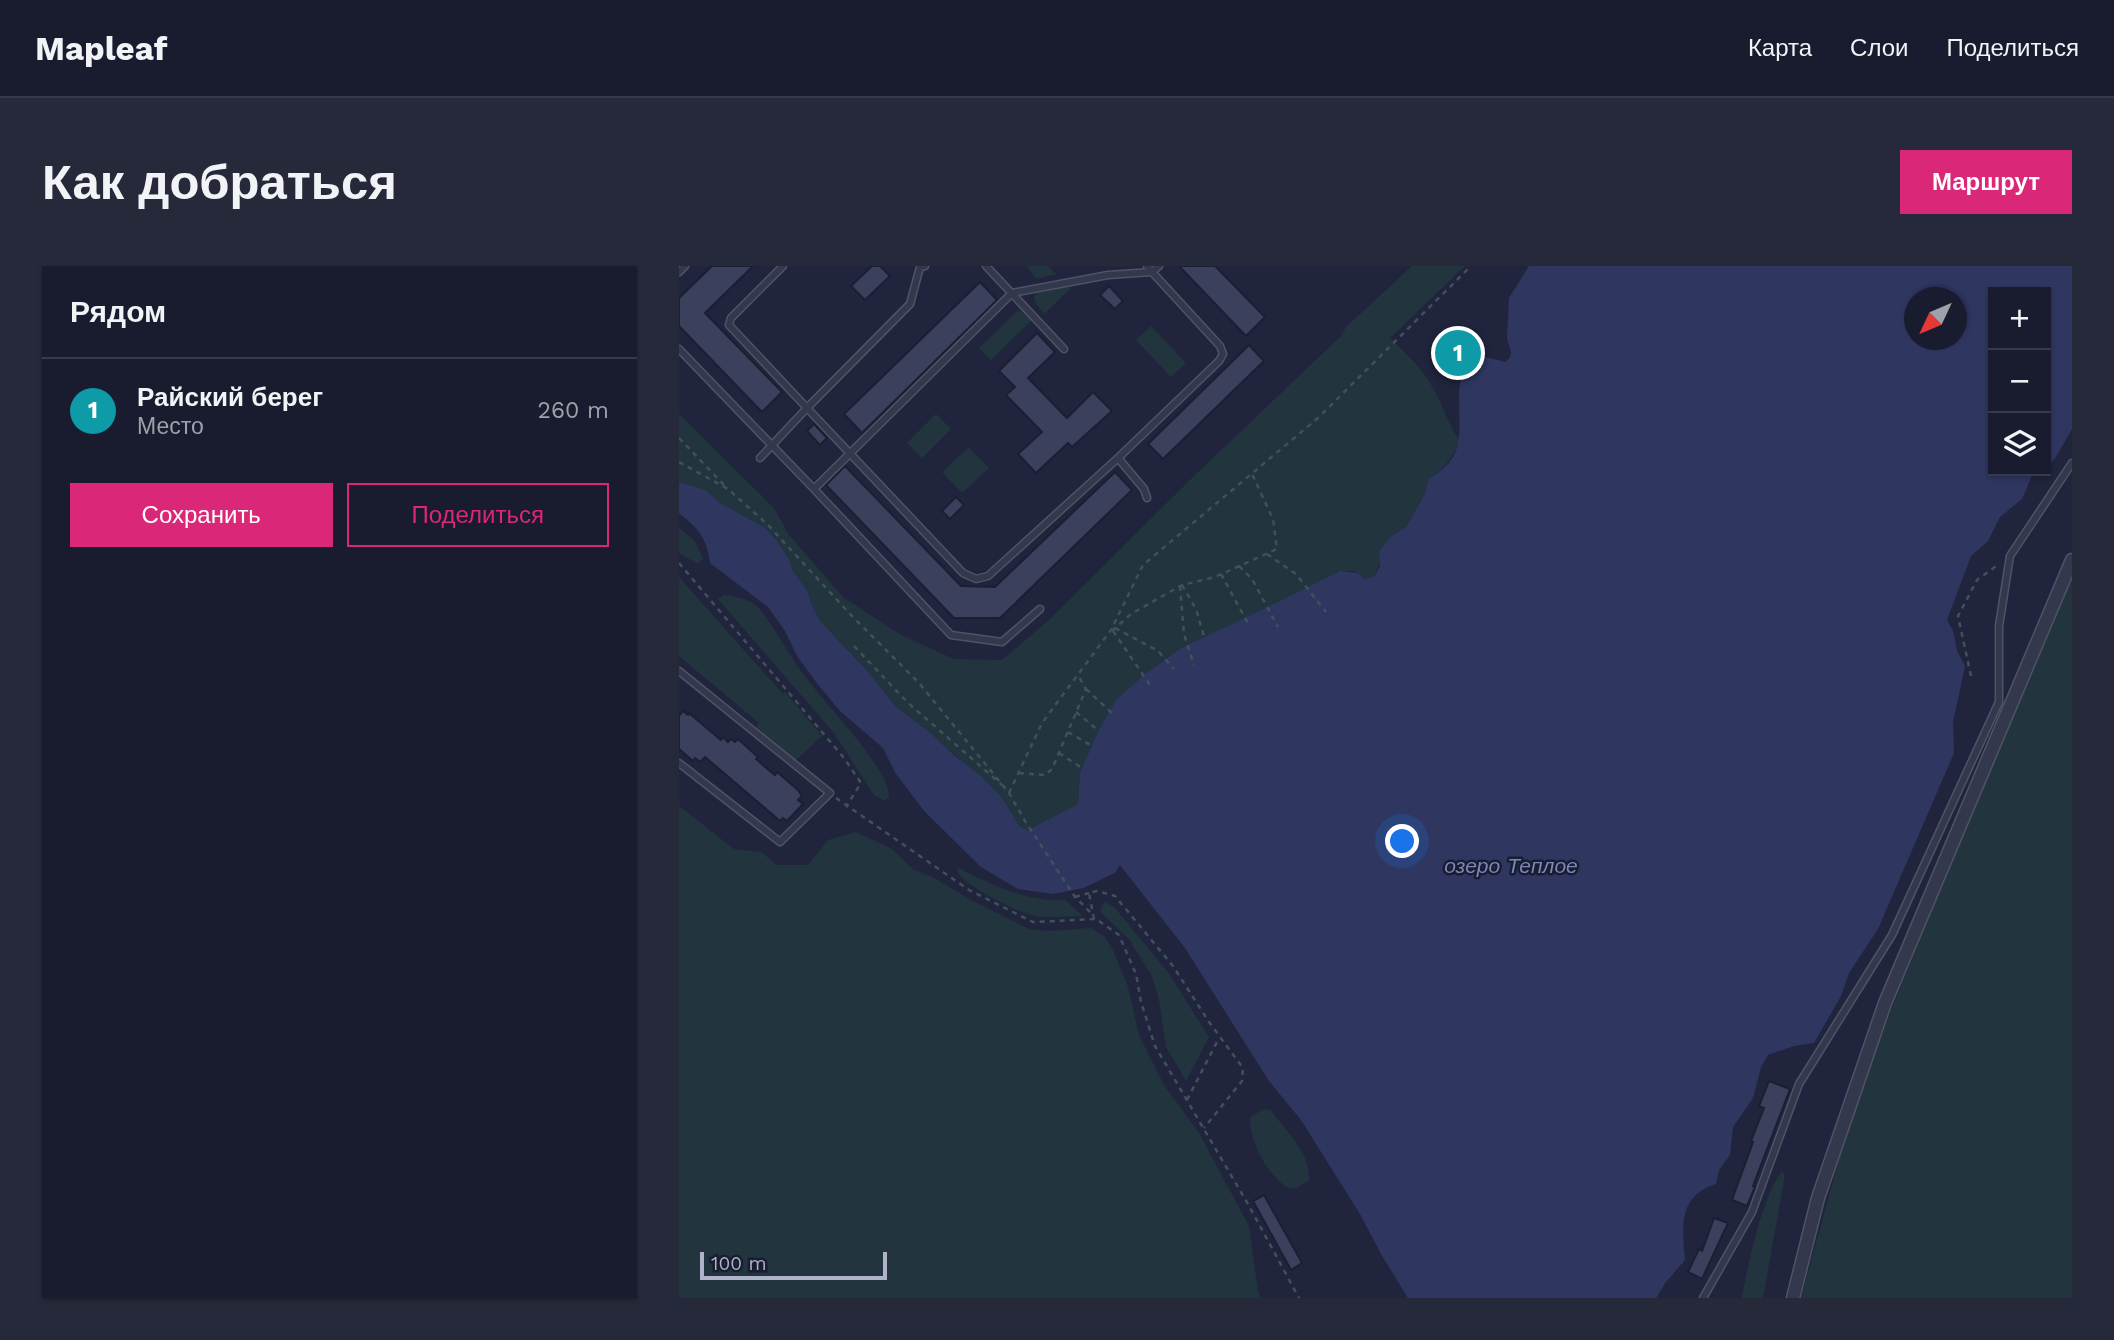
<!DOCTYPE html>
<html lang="ru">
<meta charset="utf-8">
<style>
body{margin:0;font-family:"Work Sans",sans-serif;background:#25293a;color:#f1f3f6}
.controls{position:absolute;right:21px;top:21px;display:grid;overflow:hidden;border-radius:0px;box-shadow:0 2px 5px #0004}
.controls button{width:63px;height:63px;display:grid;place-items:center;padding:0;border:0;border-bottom:2px solid #363a4a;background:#181c2e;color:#f1f3f6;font:35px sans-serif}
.compass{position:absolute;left:1225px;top:21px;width:63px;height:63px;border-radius:50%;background:#181c2e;box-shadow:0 2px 5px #0004;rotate:226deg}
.scale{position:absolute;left:21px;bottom:18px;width:187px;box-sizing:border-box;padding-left:7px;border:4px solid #afb3c9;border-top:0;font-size:19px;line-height:24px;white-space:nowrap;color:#afb3c9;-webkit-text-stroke:5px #191d31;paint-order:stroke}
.you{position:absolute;left:724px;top:576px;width:24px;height:24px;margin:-18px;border:5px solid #fff;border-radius:50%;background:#1a73e8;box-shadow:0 0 0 10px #1a73e833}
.badge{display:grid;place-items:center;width:46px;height:46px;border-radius:50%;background:#db2777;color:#fff;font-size:23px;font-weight:700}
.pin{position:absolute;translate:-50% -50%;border:4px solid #fff;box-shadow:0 2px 7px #0006}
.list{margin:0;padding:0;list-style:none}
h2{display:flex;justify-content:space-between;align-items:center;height:91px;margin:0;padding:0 28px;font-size:30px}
h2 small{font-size:23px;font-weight:400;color:#9fa1aa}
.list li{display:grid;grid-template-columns:46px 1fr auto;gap:21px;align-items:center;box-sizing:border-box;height:105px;padding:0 28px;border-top:2px solid #363a4a}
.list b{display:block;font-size:26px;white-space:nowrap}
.list p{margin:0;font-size:23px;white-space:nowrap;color:#9fa1aa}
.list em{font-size:23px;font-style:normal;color:#9fa1aa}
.actions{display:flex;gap:14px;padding:21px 28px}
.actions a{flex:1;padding:16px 0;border:2px solid #db2777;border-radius:0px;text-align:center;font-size:24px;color:#db2777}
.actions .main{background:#db2777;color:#fff}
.icon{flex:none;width:38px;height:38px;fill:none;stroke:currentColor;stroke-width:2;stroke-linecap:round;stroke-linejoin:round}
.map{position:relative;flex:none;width:1393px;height:1032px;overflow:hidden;border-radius:0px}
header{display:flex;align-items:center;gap:42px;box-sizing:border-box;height:98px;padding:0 35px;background:#181c2e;border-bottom:2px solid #363a4a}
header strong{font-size:33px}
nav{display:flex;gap:38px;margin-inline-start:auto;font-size:24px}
.intro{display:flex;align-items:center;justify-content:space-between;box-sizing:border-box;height:168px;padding:0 42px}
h1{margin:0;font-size:49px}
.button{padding:18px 32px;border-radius:0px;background:#db2777;color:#fff;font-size:24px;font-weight:700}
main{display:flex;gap:42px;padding:0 42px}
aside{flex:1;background:#181c2e;border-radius:0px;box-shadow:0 2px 5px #0004}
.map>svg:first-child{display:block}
.green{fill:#22343e}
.water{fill:#2f3761;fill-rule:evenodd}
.building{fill:#3b415d;stroke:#1b1f33;stroke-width:2}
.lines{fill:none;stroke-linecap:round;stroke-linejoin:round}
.lane-casing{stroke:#4f5367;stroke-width:9}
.street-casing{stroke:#4f5367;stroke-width:15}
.path{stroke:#40515b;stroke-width:2.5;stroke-dasharray:5 5;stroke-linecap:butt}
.lane{stroke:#34384d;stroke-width:6}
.street{stroke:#34384d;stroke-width:12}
.labels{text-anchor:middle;stroke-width:5;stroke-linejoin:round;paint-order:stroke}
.water-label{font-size:21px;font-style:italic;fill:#7c86b8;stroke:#191d31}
</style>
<header>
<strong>Mapleaf</strong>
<nav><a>Карта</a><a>Слои</a><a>Поделиться</a></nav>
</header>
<div class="intro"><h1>Как добраться</h1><a class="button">Маршрут</a></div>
<main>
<aside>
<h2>Рядом<small></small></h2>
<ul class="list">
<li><span class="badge" style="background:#0f9aa8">1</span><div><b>Райский берег</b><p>Место</p></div><em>260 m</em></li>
</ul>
<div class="actions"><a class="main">Сохранить</a><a>Поделиться</a></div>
</aside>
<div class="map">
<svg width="1393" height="1032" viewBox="0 0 1393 1032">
<rect width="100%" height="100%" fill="#20253d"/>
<path class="green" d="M 347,0 L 369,0 L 377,8 L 358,13 Z
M 733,0 L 786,0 L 711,72 C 724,85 739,98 749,114 C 762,133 767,154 780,174 C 774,193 766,202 749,213 L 746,228 L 727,261 L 711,271 L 695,311 L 686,313 L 676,305 L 661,305 L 595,338 L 502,382 L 465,409 L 401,507 L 399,538 L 349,564 L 341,561 L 324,533 L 253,468 L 217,441 L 191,408 L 142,356 L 133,340 L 129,326 L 114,305 L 110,293 L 99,276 L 85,261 L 41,237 L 27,224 L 0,216 L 0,148 L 95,242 L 110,269 L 165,332 L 222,369 L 275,393 L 323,394 L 372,352 L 518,207 L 662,70 L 667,61 Z
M 393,21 L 365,48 L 356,36 L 355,30 L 362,24 Z
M 345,44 L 354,53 L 312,94 L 300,82 L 337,46 Z
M 472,60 L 507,97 L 492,111 L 457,74 Z
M 257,148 L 272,163 L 243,192 L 228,177 Z
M 290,181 L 310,202 L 283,227 L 263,206 Z
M 0,262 L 15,274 L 24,292 L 19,298 L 0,287 Z
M 1393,302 L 1393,1032 L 1122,1032 L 1172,850 L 1213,742 Z
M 0,311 L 104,428 L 106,426 L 143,470 L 116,495 L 76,463 L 80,457 L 0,390 Z
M 44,329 C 54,330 67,332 75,338 C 89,349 110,389 122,405 C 147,439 181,472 202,507 C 207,516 210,522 210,532 L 206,535 L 195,529 L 155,467 L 39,333 Z
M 0,540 L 55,583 L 82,586 L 98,599 L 129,599 L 149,574 L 177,566 L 213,583 L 234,603 L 255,612 L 290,633 L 350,663 L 371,665 L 412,662 L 425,670 L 434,684 L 449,721 L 460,769 L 485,819 L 520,867 L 570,960 L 579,1026 L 582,1032 L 0,1032 Z
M 280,602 C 311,618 350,637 386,634 L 404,650 C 388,650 368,653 353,649 C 338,646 282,618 278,605 Z
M 427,636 L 436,642 L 488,705 L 530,771 L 507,815 L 487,781 L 480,734 L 473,710 L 449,672 L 422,647 L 422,640 Z
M 585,843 L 592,844 C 608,868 631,884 630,915 L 615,923 L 607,921 C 587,906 570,876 571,851 Z
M 1103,905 L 1106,909 L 1084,1032 L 1063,1032 C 1068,1001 1084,928 1103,905 Z"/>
<path class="water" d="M 850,0 L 1393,0 L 1393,163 L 1375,194 L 1367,199 L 1367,26 L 1314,26 L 1314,205 L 1357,205 L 1354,207 L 1343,233 L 1321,251 L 1309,275 L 1292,290 L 1268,354 L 1274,365 L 1278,385 L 1286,400 L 1274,456 L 1275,487 L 1199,663 L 1170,707 L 1162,730 L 1135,777 L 1115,780 L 1089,789 L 1082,801 L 1074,832 L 1054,861 L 1051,889 L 1040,904 L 1037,918 C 999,930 1003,960 1006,994 L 987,1016 L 977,1032 L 729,1032 L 702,988 L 681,948 L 622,854 L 590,815 L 506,682 L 441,599 L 436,607 L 404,622 L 374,628 L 339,623 L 302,601 L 246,546 L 217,508 L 204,482 L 161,445 L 137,416 L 118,390 L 106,365 L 89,341 L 31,297 C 28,272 20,263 0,247 L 0,216 L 27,224 L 41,237 L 85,261 L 99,276 L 110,293 L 114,305 L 129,326 L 133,340 L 142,356 L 191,408 L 217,441 L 253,468 L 276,490 L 302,510 L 324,533 L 341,561 L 349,564 L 399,538 L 401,507 L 420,464 L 437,434 L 465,409 L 502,382 L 595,338 L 661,305 L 679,307 L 686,313 L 695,311 L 701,300 L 700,286 L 711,271 L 727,261 L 746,228 L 749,213 C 759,207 768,201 774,191 C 791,163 765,105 799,89 L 826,96 L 831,92 L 832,86 L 828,73 L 830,32 ZM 1236,32 L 1278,32 L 1278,74 L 1236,74 Z"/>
<path class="building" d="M 33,0 L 74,0 L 26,47 L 103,126 L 83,146 L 0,60 L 0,32 Z
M 193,0 L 201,0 L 211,10 L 186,34 L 172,20 Z
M 500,0 L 536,0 L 586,51 L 567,70 Z
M 301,16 L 318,34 L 183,167 L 165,148 Z
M 430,20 L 444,35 L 436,43 L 421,29 Z
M 358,67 L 376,86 L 349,112 L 388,152 L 414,126 L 433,145 L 393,181 L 389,177 L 357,207 L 339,188 L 363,166 L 327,129 L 336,121 L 320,105 Z
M 570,79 L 585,95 L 484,193 L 469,178 Z
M 135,158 L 148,172 L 141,179 L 128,165 Z
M 166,200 L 282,320 L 316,321 L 436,206 L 453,224 L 321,352 L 275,352 L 147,219 Z
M 277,231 L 285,239 L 271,253 L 263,245 Z
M 4,445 L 9,449 L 10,447 L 42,474 L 44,471 L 49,476 L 52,473 L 56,476 L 59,473 L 79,491 L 77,493 L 92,506 L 96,509 L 98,506 L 119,524 L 123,530 L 119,534 L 124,538 L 108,555 L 104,552 L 101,555 L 26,491 L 21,496 L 16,492 L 14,495 L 0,483 L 0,450 Z
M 1090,815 L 1111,823 L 1074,920 L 1076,921 L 1068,940 L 1053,934 L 1074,876 L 1072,875 L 1085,842 L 1080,840 Z
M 585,929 L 623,997 L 612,1004 L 574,935 Z
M 1035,952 L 1049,957 L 1023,1013 L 1009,1006 L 1020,983 L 1023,985 Z"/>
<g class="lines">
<g class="lane-casing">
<path id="lane" d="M 246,0 L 241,1 L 231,38 L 128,142 L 284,307 L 297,313 L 309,310 L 439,192 L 465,223 L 468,232
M 307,0 L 385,83
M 468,0 L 473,6 L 480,0
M 0,6 L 6,0
M 0,83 L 135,223
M 81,192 L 128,142 L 50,59 L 52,52 L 104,0
M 361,343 L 323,376 L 272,369 L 135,223 L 333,27 L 429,9 L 473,6 L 541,80 L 544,88 L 540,95 L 439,192
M 0,405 L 151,527 L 101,576 L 0,497
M 1024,1032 L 1073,946 L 1120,818 L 1213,669 L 1320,436 L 1320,360 L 1331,290 L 1393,197"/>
</g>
<g class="street-casing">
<path id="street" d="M 1114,1032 L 1139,932 L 1206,737 L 1393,294"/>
</g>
<path class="path" d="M 0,172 L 47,221
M 0,196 L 49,223 L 89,259 L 171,348 L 240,417 L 330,527 L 346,555 L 396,631 L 413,648
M 588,288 L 617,308 L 647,346
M 0,297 L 165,492 L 182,517 L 167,541
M 560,300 L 573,313 L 599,361
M 542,308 L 571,361
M 503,319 L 517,343 L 526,374
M 501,320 L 505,368 L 515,399
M 436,362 L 479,385 L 495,403
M 433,365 L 452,348 L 503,319 L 536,311 L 598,283 L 594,253 L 573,208
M 434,365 L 471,419
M 175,380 L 228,436 L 323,519
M 1292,410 L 1279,350 L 1298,314 L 1320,298
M 407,423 L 435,449
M 397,446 L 420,465
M 389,466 L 413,480
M 380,487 L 403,502
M 340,507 L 366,509 L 373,503 L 407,423 L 400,411
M 330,527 L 363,457 L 432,364 L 464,299 L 639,152 L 792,0
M 157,532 L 290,624 L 354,656 L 417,653 L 440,669 L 457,708 L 462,736 L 476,780 L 569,938 L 620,1032
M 396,631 L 410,627
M 415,653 L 410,627 L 418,625 L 436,630 L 494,700 L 530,756 L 564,802 L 563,815 L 525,862
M 508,834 L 540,772"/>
<use href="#lane" class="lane"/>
<use href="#street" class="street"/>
</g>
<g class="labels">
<g class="water-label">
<text x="832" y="607">озеро Теплое</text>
</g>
</g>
</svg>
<div class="controls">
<button>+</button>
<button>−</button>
<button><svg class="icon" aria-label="layers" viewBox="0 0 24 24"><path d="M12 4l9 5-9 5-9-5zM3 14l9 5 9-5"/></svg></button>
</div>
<svg class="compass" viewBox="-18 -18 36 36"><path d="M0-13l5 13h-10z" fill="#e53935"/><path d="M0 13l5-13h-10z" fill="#9fa1aa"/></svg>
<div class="scale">100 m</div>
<div class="you"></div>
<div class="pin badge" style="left:779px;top:87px;background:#0f9aa8">1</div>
</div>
</main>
